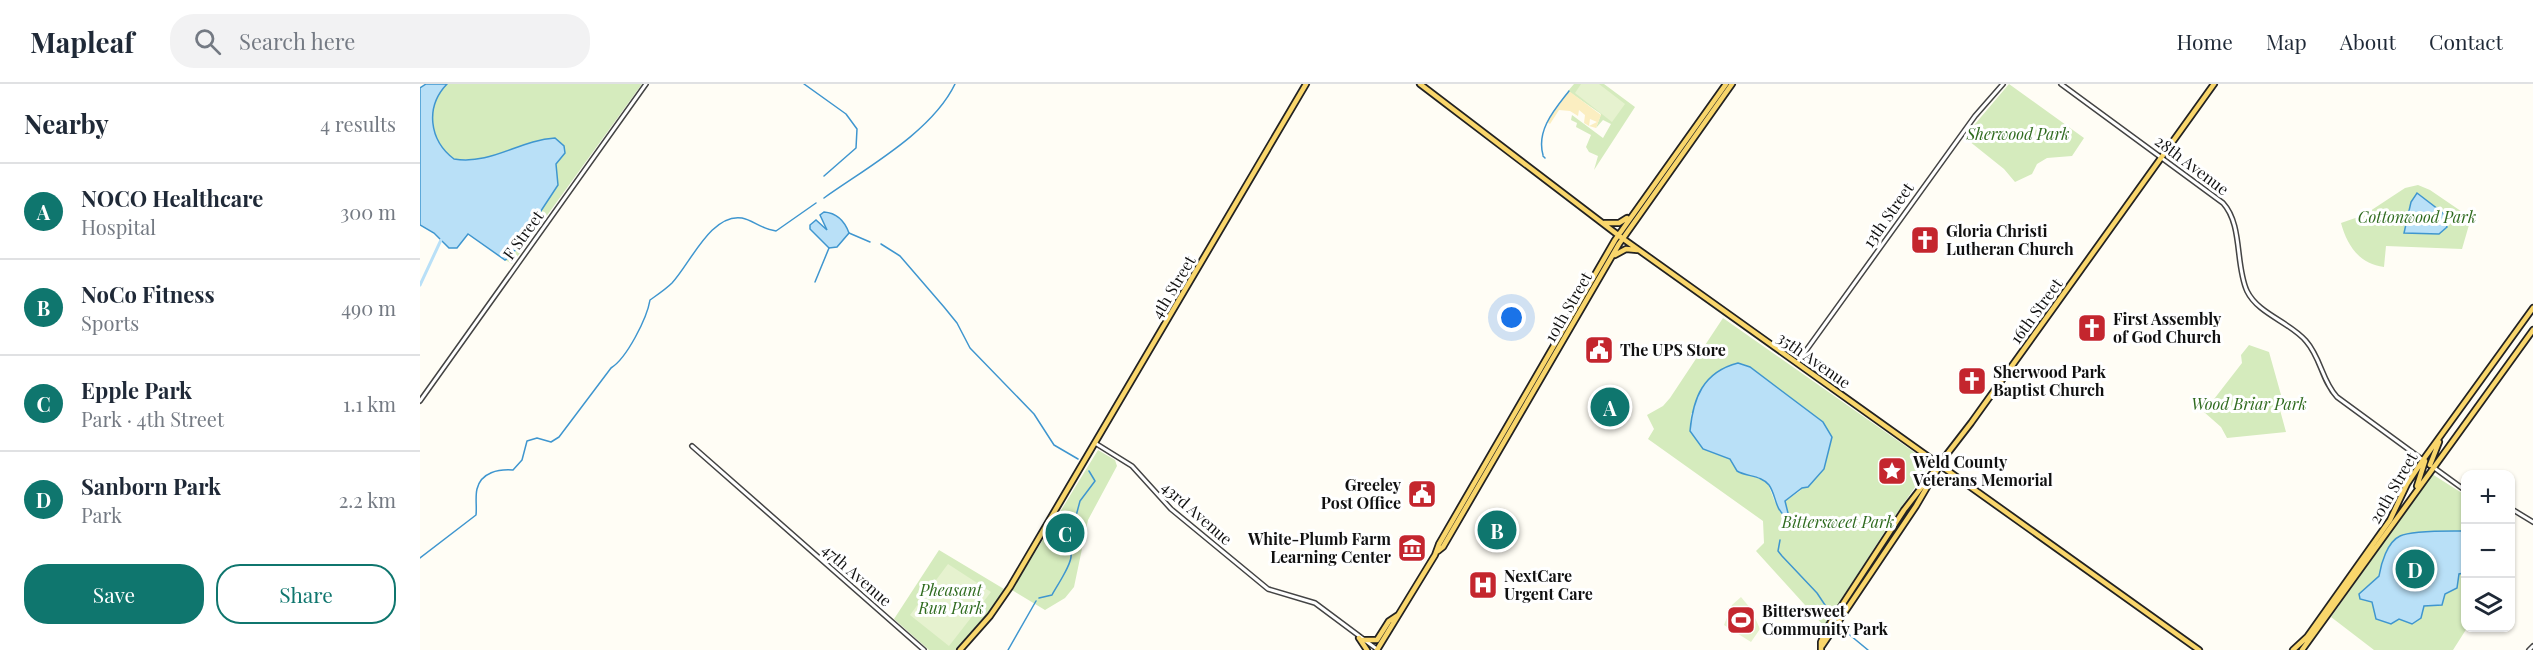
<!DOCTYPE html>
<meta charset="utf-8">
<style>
body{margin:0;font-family:"Playfair Display",serif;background:#f2f2f3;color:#1f2937}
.controls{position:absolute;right:18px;bottom:18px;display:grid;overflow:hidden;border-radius:12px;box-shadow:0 2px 4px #0004}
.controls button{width:54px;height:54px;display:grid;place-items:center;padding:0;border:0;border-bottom:2px solid #e0e1e3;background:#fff;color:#1f2937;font:30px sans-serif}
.you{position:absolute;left:1092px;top:234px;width:21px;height:21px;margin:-15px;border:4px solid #fff;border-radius:50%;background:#1a73e8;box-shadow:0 0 0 9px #1a73e833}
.badge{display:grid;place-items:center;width:39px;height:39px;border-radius:50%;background:#0f766e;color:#fff;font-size:20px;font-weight:700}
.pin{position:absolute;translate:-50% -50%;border:3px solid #fff;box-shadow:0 2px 6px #0006}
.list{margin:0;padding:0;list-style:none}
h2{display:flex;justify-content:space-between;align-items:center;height:78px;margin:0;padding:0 24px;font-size:26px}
h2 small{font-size:20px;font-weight:400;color:#747a83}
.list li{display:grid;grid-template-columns:39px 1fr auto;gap:18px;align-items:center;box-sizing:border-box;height:96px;padding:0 24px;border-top:2px solid #e0e1e3}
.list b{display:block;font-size:22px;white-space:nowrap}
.list p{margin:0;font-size:20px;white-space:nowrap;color:#747a83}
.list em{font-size:20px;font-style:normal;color:#747a83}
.actions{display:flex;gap:12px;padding:18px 24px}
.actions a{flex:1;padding:14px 0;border:2px solid #0f766e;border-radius:24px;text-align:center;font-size:21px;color:#0f766e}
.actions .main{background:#0f766e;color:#fff}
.icon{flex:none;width:33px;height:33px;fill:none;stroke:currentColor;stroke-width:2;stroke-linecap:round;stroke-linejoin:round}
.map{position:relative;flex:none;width:2113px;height:566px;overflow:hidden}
header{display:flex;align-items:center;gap:36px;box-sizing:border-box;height:84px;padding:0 30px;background:#fff;border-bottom:2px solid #e0e1e3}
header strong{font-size:28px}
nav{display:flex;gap:33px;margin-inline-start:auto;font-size:21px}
.search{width:420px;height:54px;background:#f2f2f3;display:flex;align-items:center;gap:15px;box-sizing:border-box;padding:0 21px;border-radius:24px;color:#747a83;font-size:22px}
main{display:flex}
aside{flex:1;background:#fff}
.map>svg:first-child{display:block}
.green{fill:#d5ebbd;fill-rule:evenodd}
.sand{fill:#fbeec1}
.pitch{fill:#e6f2cf}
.water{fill:#b9e0f7;stroke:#3f96cf;stroke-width:1.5}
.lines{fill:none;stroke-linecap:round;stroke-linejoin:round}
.stream{stroke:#3f96cf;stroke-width:1.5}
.canal{stroke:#b9e0f7;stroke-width:3}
.minor-casing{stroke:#444;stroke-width:6}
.major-casing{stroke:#222;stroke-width:8}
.minor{stroke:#fff;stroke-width:3}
.major{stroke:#f9d66b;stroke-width:4.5}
.labels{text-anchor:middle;stroke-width:6;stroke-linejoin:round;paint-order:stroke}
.park-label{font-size:16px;font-style:italic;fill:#2f6b1f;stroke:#fff}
.street-label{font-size:16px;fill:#111;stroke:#fff}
.poi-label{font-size:16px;font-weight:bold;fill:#111;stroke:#fff;text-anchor:start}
</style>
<header>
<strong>Mapleaf</strong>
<div class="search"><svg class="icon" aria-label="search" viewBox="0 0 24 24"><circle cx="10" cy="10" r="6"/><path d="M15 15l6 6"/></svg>Search here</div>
<nav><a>Home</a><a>Map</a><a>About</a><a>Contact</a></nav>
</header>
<main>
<aside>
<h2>Nearby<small>4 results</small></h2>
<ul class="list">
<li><span class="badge">A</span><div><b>NOCO Healthcare</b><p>Hospital</p></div><em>300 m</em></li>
<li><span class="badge">B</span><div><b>NoCo Fitness</b><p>Sports</p></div><em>490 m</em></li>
<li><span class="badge">C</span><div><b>Epple Park</b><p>Park · 4th Street</p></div><em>1.1 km</em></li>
<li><span class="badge">D</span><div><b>Sanborn Park</b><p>Park</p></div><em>2.2 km</em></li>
</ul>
<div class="actions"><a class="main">Save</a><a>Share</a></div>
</aside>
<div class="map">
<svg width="2113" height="566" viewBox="0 0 2113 566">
<rect width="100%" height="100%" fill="#fffdf5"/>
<path class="green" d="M 27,0 L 222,0 L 92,180 L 85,176 L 92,171 L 138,101 L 136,80 L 145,69 L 91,67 L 66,76 L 34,75 C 9,56 5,23 27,0 Z
M 1154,0 L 1184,0 L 1215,23 L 1174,86 L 1178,72 L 1169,68 L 1166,63 L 1171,51 L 1156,43 L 1157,39 L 1151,36 L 1152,31 L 1183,54 L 1191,40 L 1183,36 L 1176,44 L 1181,30 L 1148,7 Z
M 1589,0 L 1664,54 L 1652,72 L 1627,74 L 1617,80 L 1612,90 L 1595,98 L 1584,85 L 1544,53 Z
M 1998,101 L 2010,106 L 2051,134 L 2042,165 L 1966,162 L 1964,183 C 1939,180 1927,161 1921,139 L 1944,131 L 1985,104 Z
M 1303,234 L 1511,380 L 1473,435 L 1404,542 L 1336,467 L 1344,459 L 1343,437 L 1228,355 L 1234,345 L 1227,331 L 1243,322 L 1250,314 ZM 1271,329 L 1403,338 L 1412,353 L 1380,407 L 1365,417 L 1368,429 L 1355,418 L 1348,400 L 1340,394 L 1317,387 L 1310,375 L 1283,365 L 1270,347 Z
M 1829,261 L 1849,268 L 1863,318 L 1860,326 L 1866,348 L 1807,354 L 1801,343 L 1784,328 L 1822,279 L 1821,271 Z
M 678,366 L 695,376 L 697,382 L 668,436 L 654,503 L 645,514 L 625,526 L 592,506 Z
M 2012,390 L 2045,411 L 2047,544 L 2033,566 L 1954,566 L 1911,533 Z
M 519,466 L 584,505 L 572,524 L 535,566 L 509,566 L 474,535 Z"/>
<path class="sand" d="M 1149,7 L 1181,31 L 1176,44 L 1169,42 L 1177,38 L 1170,35 L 1169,42 L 1164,39 L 1165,31 L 1159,26 L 1158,32 L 1150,27 L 1139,26 L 1130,40 L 1127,38 Z"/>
<path class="pitch" d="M 1161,0 L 1179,0 L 1205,20 L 1192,38 L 1155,9 Z
M 528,480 L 571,508 L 529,562 L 490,531 Z
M 1321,513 L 1331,525 L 1340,545 L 1331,558 L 1304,541 L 1312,521 Z"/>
<path class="water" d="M 6,0 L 27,0 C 5,23 9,56 34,75 C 72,81 99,56 135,54 L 144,62 L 145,69 L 136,80 L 138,101 L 92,171 L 85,176 L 48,150 L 37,164 L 29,164 L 14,149 L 0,141 L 0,4 Z
M 1997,109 L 2023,129 L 2027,143 L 2019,150 L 1984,149 L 1991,118 Z
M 404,128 C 417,129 425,138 429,149 L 417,163 L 409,164 L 390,145 L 390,141 L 396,136 L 407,146 L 400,131 Z
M 1318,279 L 1330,283 L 1403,338 L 1412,353 L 1404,385 L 1388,403 L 1382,404 L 1365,417 L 1368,429 L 1365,432 C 1355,425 1356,411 1349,401 C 1341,391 1327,393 1317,387 L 1310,375 L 1283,365 L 1270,347 C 1273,314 1283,288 1318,279 Z
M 2045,447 L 2045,489 L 2039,490 L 2037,504 L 2025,510 L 2022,521 L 2004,522 L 2001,534 L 1992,540 L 1979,535 L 1971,540 L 1956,535 L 1952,518 L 1940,515 L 1939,510 L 1959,492 C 1961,480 1967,458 1980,452 C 1992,446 2031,447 2045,447 Z"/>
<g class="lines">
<path class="stream" d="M 384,0 L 426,30 L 437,45 L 436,64 L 404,92
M 1123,71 C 1116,46 1135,25 1149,7
M 1123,72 L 1125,74
M 404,114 C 446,84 512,48 535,0
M 429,149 L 450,158
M 461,160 L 480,172 L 524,223 L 537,239 L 550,264 L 614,330 L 634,361 L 658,375
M 395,198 L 409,164
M 1363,436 L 1364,431
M 1360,456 L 1358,467 L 1362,472 L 1397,509 L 1411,530
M 0,474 L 56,431 C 57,423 55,413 57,405 C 61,388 79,385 93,386 L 102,376 L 107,357 L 117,354 L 131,358 L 139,353 L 191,284 C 207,274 227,234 230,216 C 237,211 246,205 252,199 C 270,180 291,129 322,134 C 333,136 341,145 356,147 L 396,119
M 619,514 L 632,511 C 636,503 653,479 651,470 C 650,461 642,457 643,447 L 656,432 L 660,417 L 675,397 L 669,387
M 1419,542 L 1448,566
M 588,566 L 616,517"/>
<path class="canal" d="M 0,201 L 21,156"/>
<g class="minor-casing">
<path id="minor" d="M 1641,0 L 1803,119 C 1823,141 1815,181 1827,207 C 1838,230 1870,238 1886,257 C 1901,274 1902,297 1917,313 L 2003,376
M 1377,279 L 1555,32 L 1583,0
M 0,317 L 226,0
M 675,359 L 712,382 L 751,425 L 848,505 L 895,519 L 958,566
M 272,362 L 504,566
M 2013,383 L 2046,407
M 2090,424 L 2113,438
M 2109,566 L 2113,562"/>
</g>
<g class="major-casing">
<path id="major" d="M 1000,0 L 1202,154 L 1779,566
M 1184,139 L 1199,139 L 1207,134
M 1195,171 L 1206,165 L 1217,166
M 2010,381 L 2019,358
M 1997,402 L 2005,377
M 1018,467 L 1023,463 L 1199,160 L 1312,0
M 939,554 L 947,566
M 943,556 L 957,556 L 969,537 L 978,531
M 1402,562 L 1496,422 L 1517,386
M 540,566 L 570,532 L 590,503 L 886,0
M 957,566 L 1015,471 L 1019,460 L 1195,156 L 1306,0
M 1401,566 L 1401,558 L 1407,544 L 1484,426 L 1551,339 L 1794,0
M 1873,566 L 1887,553 L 1970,436 L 1987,400 L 2003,376 L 2113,224
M 1882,566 L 2113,246"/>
</g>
<use href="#minor" class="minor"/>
<use href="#major" class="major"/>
</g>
<defs>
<g id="church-square" transform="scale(1.5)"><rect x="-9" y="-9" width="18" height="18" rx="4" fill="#c4262e" stroke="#fff"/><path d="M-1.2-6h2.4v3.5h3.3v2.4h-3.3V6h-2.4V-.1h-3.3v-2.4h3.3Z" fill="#fff"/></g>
<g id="civic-square" transform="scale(1.5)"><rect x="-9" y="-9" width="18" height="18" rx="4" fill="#c4262e" stroke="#fff"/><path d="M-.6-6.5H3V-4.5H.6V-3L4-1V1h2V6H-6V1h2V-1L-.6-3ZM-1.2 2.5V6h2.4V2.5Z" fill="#fff"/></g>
<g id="sight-square" transform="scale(1.5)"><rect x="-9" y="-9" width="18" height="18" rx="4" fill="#c4262e" stroke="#fff"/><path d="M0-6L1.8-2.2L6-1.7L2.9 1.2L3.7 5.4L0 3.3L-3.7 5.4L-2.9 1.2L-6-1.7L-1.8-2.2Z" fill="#fff"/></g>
<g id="museum-square" transform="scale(1.5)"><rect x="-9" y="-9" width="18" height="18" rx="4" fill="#c4262e" stroke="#fff"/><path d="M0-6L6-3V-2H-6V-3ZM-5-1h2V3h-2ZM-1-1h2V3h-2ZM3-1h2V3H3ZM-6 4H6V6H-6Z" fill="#fff"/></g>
<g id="hospital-square" transform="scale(1.5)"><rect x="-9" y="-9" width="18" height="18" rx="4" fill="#c4262e" stroke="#fff"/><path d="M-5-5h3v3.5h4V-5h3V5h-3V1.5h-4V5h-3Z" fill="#fff"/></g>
<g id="stadium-square" transform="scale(1.5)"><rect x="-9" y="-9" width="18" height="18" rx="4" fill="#c4262e" stroke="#fff"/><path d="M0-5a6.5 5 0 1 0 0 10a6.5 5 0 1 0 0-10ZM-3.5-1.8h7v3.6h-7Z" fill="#fff"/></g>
</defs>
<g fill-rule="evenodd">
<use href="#church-square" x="1505" y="156"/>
<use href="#church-square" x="1672" y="244"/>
<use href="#civic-square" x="1179" y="266"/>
<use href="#church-square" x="1552" y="297"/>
<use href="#sight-square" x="1472" y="387"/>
<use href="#civic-square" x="1002" y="410"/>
<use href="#museum-square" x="992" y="464"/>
<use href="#hospital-square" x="1063" y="501"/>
<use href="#stadium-square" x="1321" y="536"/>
</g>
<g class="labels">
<g class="park-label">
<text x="1598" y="56">Sherwood Park</text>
<text x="1997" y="139">Cottonwood Park</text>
<text x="1829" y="326">Wood Briar Park</text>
<text x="1418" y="444">Bittersweet Park</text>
<text x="531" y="512">Pheasant<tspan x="531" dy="18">Run Park</tspan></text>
</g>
<g class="street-label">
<text transform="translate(1772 81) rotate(37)" y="6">28th Avenue</text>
<text transform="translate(1468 131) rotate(-55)" y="6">13th Street</text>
<text transform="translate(103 151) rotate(-54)" y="6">F Street</text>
<text transform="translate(753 203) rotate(-59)" y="6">4th Street</text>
<text transform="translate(1148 223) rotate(-60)" y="6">10th Street</text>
<text transform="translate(1616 227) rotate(-54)" y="6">16th Street</text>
<text transform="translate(1394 276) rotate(35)" y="6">35th Avenue</text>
<text transform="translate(1973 404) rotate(-60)" y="6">20th Street</text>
<text transform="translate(777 429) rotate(41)" y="6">43rd Avenue</text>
<text transform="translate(437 491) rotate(41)" y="6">47th Avenue</text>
</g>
<g class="poi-label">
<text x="1526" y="153">Gloria Christi<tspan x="1526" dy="18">Lutheran Church</tspan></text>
<text x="1693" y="241">First Assembly<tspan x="1693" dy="18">of God Church</tspan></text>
<text x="1200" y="272">The UPS Store</text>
<text x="1573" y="294">Sherwood Park<tspan x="1573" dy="18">Baptist Church</tspan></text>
<text x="1493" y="384">Weld County<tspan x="1493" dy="18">Veterans Memorial</tspan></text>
<text x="981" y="407" text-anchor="end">Greeley<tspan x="981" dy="18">Post Office</tspan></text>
<text x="971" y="461" text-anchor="end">White-Plumb Farm<tspan x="971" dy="18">Learning Center</tspan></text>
<text x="1084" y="498">NextCare<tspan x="1084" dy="18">Urgent Care</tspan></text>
<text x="1342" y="533">Bittersweet<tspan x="1342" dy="18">Community Park</tspan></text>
</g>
</g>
</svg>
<div class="controls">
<button>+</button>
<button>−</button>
<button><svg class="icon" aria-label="layers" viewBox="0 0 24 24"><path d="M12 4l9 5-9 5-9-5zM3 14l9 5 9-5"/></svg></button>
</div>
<div class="you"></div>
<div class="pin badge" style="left:1190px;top:323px">A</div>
<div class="pin badge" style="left:1077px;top:446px">B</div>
<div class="pin badge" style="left:645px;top:449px">C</div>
<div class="pin badge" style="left:1995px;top:485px">D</div>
</div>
</main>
